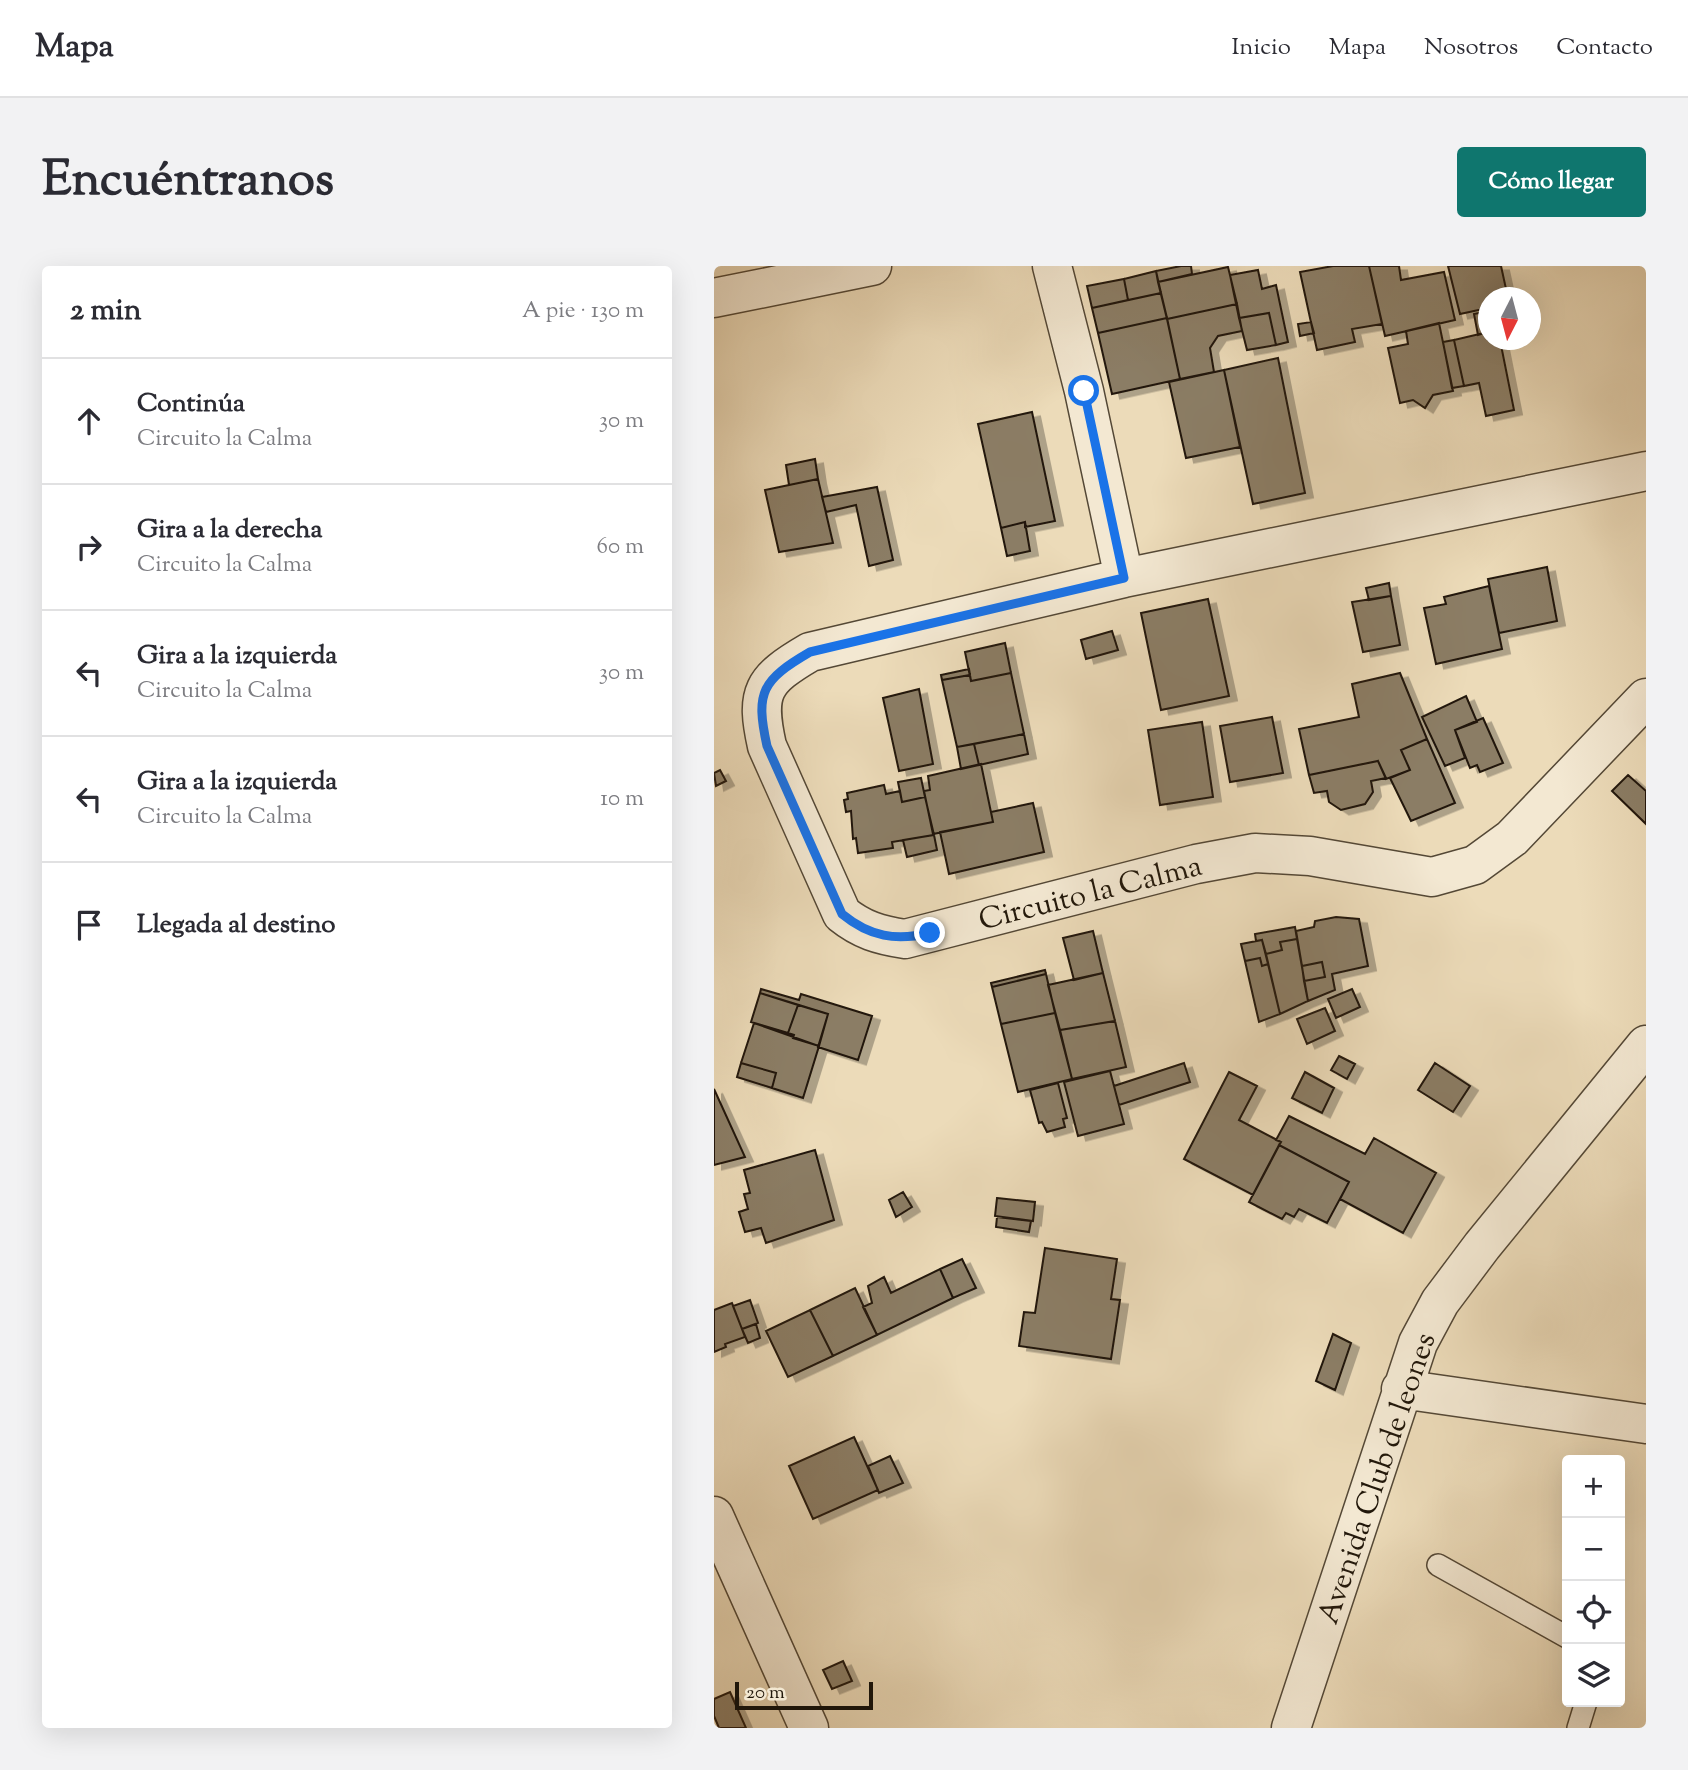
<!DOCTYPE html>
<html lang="es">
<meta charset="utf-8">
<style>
body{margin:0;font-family:"Sorts Mill Goudy",serif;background:#f2f2f3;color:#2b2b33}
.controls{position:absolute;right:21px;bottom:21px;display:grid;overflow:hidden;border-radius:7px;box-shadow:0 7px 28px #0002}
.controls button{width:63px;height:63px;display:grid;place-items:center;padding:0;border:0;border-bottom:2px solid #e1e1e2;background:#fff;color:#2b2b33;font:35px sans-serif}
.compass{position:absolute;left:764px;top:21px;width:63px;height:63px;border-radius:50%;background:#fff;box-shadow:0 7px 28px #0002;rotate:186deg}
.scale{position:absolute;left:21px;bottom:18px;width:138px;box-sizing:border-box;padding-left:7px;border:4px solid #21170a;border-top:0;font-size:19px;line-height:24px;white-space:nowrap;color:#21170a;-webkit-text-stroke:5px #f3e8d2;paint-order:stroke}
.stop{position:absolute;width:21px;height:21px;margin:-16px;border:5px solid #1a73e8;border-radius:50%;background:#fff}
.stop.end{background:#1a73e8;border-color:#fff;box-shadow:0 2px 7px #0008}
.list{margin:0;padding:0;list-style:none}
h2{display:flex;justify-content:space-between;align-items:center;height:91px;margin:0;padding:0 28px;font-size:30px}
h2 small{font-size:23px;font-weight:400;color:#7c7c81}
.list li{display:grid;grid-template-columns:46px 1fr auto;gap:21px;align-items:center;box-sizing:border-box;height:126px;padding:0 28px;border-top:2px solid #e1e1e2}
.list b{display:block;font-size:26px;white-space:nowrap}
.list p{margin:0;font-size:23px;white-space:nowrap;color:#7c7c81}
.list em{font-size:23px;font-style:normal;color:#7c7c81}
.icon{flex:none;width:38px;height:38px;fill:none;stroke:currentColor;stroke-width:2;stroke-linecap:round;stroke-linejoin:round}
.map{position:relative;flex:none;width:932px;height:1462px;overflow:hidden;border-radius:7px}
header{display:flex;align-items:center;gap:42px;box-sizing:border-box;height:98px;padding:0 35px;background:#fff;border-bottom:2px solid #e1e1e2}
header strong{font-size:33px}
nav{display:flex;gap:38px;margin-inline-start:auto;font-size:24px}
.intro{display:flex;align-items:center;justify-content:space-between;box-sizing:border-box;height:168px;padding:0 42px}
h1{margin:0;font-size:49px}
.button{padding:18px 32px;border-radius:7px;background:#0f766e;color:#fff;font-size:24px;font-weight:700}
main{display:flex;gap:42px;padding:0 42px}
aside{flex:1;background:#fff;border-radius:7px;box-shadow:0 7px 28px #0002}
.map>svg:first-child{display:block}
.building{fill:#8b7d65;stroke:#21170a;stroke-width:2;filter:url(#shadow)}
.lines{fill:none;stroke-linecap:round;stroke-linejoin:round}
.service-casing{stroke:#544836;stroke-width:24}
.minor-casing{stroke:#544836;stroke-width:41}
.service{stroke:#f3e8d2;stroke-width:21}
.minor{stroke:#f3e8d2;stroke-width:38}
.route{stroke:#1a73e8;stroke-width:9}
.labels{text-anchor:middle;stroke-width:6;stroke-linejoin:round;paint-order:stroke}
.street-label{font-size:30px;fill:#21170a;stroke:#f3e8d2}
</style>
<header>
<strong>Mapa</strong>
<nav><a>Inicio</a><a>Mapa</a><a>Nosotros</a><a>Contacto</a></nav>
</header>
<div class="intro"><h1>Encuéntranos</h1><a class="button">Cómo llegar</a></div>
<main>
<aside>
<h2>2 min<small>A pie · 130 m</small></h2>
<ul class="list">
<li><svg class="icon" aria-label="ahead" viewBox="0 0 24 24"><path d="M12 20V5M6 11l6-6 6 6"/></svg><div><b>Continúa</b><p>Circuito la Calma</p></div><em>30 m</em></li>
<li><svg class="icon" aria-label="right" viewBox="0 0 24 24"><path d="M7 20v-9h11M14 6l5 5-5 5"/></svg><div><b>Gira a la derecha</b><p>Circuito la Calma</p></div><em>60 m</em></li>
<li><svg class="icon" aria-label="left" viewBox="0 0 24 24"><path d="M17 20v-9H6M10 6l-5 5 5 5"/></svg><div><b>Gira a la izquierda</b><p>Circuito la Calma</p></div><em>30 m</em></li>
<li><svg class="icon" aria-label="left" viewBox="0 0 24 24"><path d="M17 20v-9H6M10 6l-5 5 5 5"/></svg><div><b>Gira a la izquierda</b><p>Circuito la Calma</p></div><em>10 m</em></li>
<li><svg class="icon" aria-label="arrive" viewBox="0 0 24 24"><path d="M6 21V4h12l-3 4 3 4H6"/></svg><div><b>Llegada al destino</b></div></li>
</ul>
</aside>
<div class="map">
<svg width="932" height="1462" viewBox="0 0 932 1462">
<defs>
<filter id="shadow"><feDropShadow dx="8" dy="4.5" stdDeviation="0" flood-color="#0004"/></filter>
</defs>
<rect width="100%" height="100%" fill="#ecdbb9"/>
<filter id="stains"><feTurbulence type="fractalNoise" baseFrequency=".00286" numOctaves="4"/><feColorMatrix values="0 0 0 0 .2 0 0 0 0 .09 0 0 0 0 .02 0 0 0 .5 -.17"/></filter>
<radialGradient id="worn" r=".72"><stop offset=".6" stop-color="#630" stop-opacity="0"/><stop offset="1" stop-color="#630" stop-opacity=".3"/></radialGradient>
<path class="building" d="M 467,0 L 477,0 L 478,8 L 444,16 L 442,5 Z
M 619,0 L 655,0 L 668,58 L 638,63 L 641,76 L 603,84 L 586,6 Z
M 655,0 L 685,0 L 687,14 L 730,6 L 741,54 L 671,70 Z
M 734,0 L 787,0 L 794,32 L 774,32 L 774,42 L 746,48 Z
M 514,1 L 523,38 L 453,53 L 444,16 Z
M 544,4 L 548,23 L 562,19 L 574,76 L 562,79 L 555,47 L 525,52 L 516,9 Z
M 442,5 L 447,27 L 414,34 L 410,13 Z
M 410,13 L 414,34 L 378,42 L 373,20 Z
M 447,27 L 453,52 L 384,67 L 378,42 Z
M 523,38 L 528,65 L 504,70 L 496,82 L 500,106 L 466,113 L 453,53 Z
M 774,45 L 774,66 L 764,69 L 760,48 Z
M 555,47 L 562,79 L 533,84 L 525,52 Z
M 453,52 L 466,113 L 398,128 L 384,67 Z
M 597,56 L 600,67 L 586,70 L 584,58 Z
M 725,57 L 739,125 L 719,129 L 711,142 L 699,134 L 686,137 L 674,82 L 694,78 L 692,65 Z
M 774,66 L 774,74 L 786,74 L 800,144 L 772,150 L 765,117 L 750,120 L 740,74 Z
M 740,74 L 750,120 L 738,122 L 729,76 Z
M 564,92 L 591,227 L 539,238 L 510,104 Z
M 510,104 L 526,181 L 472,192 L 455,116 Z
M 318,146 L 341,255 L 311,261 L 311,256 L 287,262 L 264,158 Z
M 101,193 L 104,213 L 75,219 L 72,199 Z
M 104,213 L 119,277 L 65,286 L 51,224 Z
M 163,221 L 179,294 L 155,300 L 142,239 L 112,246 L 108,231 Z
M 311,256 L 316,285 L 293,290 L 287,262 Z
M 833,301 L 843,355 L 785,367 L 774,313 Z
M 675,317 L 677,330 L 655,334 L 652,322 Z
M 775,320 L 788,383 L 722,398 L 710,342 L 732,338 L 730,331 Z
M 677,330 L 686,379 L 649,386 L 638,336 Z
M 494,333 L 515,430 L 447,444 L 427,347 Z
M 398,365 L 404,384 L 372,393 L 367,374 Z
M 291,377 L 297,407 L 257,415 L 251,386 Z
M 255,403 L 256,409 L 228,414 L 227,409 Z
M 297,407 L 310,468 L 243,481 L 228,414 L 256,409 L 257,415 Z
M 686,407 L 713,473 L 687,484 L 696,504 L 672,513 L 664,495 L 595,509 L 585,463 L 645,451 L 638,418 Z
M 205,423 L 219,498 L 185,505 L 169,432 Z
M 752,430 L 763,456 L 741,464 L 751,492 L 731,500 L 708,451 Z
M 558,451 L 569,507 L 516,516 L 506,460 Z
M 769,452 L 789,497 L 766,506 L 763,499 L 756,502 L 741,464 Z
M 488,456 L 499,531 L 446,539 L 434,464 Z
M 310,468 L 314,488 L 265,499 L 260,478 Z
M 713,473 L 741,537 L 697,555 L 676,512 L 696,504 L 687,484 Z
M 260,478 L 265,499 L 247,503 L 243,481 Z
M 664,495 L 672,512 L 657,515 L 659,526 L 651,538 L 627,544 L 615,536 L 613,525 L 600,527 L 595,509 Z
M 267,498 L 279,556 L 219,568 L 210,525 L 216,524 L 214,510 Z
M 6,504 L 12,515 L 2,520 L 0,507 Z
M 914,509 L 932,525 L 932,558 L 898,525 Z
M 207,512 L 211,531 L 188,536 L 184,516 Z
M 170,519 L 172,528 L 186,525 L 188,536 L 211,531 L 220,569 L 178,576 L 179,582 L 144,587 L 142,572 L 139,573 L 137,545 L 132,546 L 130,534 L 134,533 L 133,527 Z
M 319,537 L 330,586 L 235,608 L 226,566 L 279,556 L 277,546 Z
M 220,569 L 223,584 L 193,591 L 189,574 Z
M 622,651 L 645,653 L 654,700 L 618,708 L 621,724 L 594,735 L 590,715 L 611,711 L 608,696 L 588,700 L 582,665 L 600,661 L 601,655 Z
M 581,661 L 583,673 L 566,676 L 568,684 L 552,688 L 548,674 L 542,675 L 541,668 Z
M 379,665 L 389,707 L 360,714 L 349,672 Z
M 583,673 L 594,735 L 566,748 L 552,688 L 568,684 L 566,676 Z
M 548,674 L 554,698 L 548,700 L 546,692 L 531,695 L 527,678 Z
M 546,692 L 548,700 L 554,698 L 566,748 L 545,756 L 531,695 Z
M 608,696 L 611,711 L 590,715 L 588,700 Z
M 331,704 L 332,708 L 278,721 L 277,717 Z
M 389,707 L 401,755 L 346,764 L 334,719 Z
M 332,708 L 341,747 L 287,758 L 278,721 Z
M 47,723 L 85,734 L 87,728 L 158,750 L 144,794 L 104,781 L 114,748 L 46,727 Z
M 638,723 L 646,741 L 622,752 L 614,733 Z
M 46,727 L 84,739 L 74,767 L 37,756 Z
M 84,739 L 114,748 L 105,780 L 79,772 L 80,769 L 74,767 Z
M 611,742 L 621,765 L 593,778 L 583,753 Z
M 341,747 L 358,813 L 304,826 L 287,758 Z
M 401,755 L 412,801 L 358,813 L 346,764 Z
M 40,757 L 105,780 L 89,832 L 58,822 L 62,807 L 27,797 Z
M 625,790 L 641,798 L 633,813 L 617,804 Z
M 27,797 L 62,807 L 58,822 L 23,811 Z
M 470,797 L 476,816 L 405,839 L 400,820 Z
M 721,797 L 756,820 L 739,846 L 704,824 Z
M 396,805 L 410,858 L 364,870 L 350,816 Z
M 515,806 L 543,820 L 525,854 L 567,876 L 539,929 L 470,893 Z
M 591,806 L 620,822 L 608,847 L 578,832 Z
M 344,817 L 353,852 L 349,853 L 351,861 L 333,866 L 328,856 L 325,857 L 316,824 Z
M 0,823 L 31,891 L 0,899 Z
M 575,850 L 651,888 L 660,872 L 722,907 L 689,967 L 626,933 L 635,916 L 565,879 L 567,876 L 562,874 Z
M 565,879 L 635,916 L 613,957 L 585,943 L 580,951 L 572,947 L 568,953 L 535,936 Z
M 101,884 L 120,954 L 52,977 L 47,962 L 31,966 L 25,946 L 34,943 L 30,928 L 36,927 L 30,904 Z
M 189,926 L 198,941 L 182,951 L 175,934 Z
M 283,932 L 321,936 L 319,955 L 281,950 Z
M 283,951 L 317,955 L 315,966 L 282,961 Z
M 331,982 L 403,993 L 397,1033 L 406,1034 L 397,1093 L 305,1080 L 310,1046 L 321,1047 Z
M 248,993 L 262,1022 L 239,1032 L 226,1003 Z
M 226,1003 L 239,1032 L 163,1069 L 149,1041 L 158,1037 L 154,1020 L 170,1011 L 177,1027 Z
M 141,1022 L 163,1069 L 119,1090 L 96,1044 Z
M 36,1034 L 44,1057 L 28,1063 L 19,1040 Z
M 18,1037 L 31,1071 L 11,1078 L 12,1081 L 0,1086 L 0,1044 Z
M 96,1044 L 119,1090 L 74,1111 L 52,1065 Z
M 42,1058 L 46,1072 L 34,1077 L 28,1063 Z
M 619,1068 L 637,1077 L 621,1124 L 602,1115 Z
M 140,1171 L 164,1224 L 99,1253 L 75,1200 Z
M 176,1190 L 189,1217 L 165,1227 L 154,1200 Z
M 129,1395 L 138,1415 L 118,1423 L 109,1404 Z
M 16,1426 L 32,1462 L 5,1462 L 0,1450 L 0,1433 Z"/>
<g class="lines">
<g class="service-casing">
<path id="service" d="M 724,1299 L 853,1371
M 864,1462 L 872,1436"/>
</g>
<g class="minor-casing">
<path id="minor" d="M 338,0 L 370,125 L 410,312
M 0,32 L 158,0
M 932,205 L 410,312 L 96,386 C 48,414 41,426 53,480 L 128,648 C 148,664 165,669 191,673 L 482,598 L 541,587 L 596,590 L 718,611 L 761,599 L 798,572 L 932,432
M 687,1123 L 932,1158
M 0,1250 L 95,1462
M 577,1462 L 704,1077 L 726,1036 L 768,980 L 932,779"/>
</g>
<use href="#service" class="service"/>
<use href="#minor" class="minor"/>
</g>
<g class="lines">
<path class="route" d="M 216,667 C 182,675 156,671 128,648 L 53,480 C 41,426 48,414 96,386 L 410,312 L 370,125"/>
</g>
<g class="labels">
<g class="street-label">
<text transform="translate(376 626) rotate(-14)" y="10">Circuito la Calma</text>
<text transform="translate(662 1212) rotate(-71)" y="10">Avenida Club de leones</text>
</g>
</g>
<rect width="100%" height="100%" filter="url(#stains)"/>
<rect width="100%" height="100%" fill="url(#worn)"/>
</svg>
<div class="controls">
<button>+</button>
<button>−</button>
<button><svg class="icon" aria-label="locate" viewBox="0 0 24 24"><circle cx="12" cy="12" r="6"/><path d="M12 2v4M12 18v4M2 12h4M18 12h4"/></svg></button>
<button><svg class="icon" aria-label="layers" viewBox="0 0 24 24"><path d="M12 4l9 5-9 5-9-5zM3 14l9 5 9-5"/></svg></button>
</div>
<svg class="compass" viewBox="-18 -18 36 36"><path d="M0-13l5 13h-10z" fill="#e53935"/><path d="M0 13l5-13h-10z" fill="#7c7c81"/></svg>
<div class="scale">20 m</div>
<div class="stop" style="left:370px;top:125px"></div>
<div class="stop end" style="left:216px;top:667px"></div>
</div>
</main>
